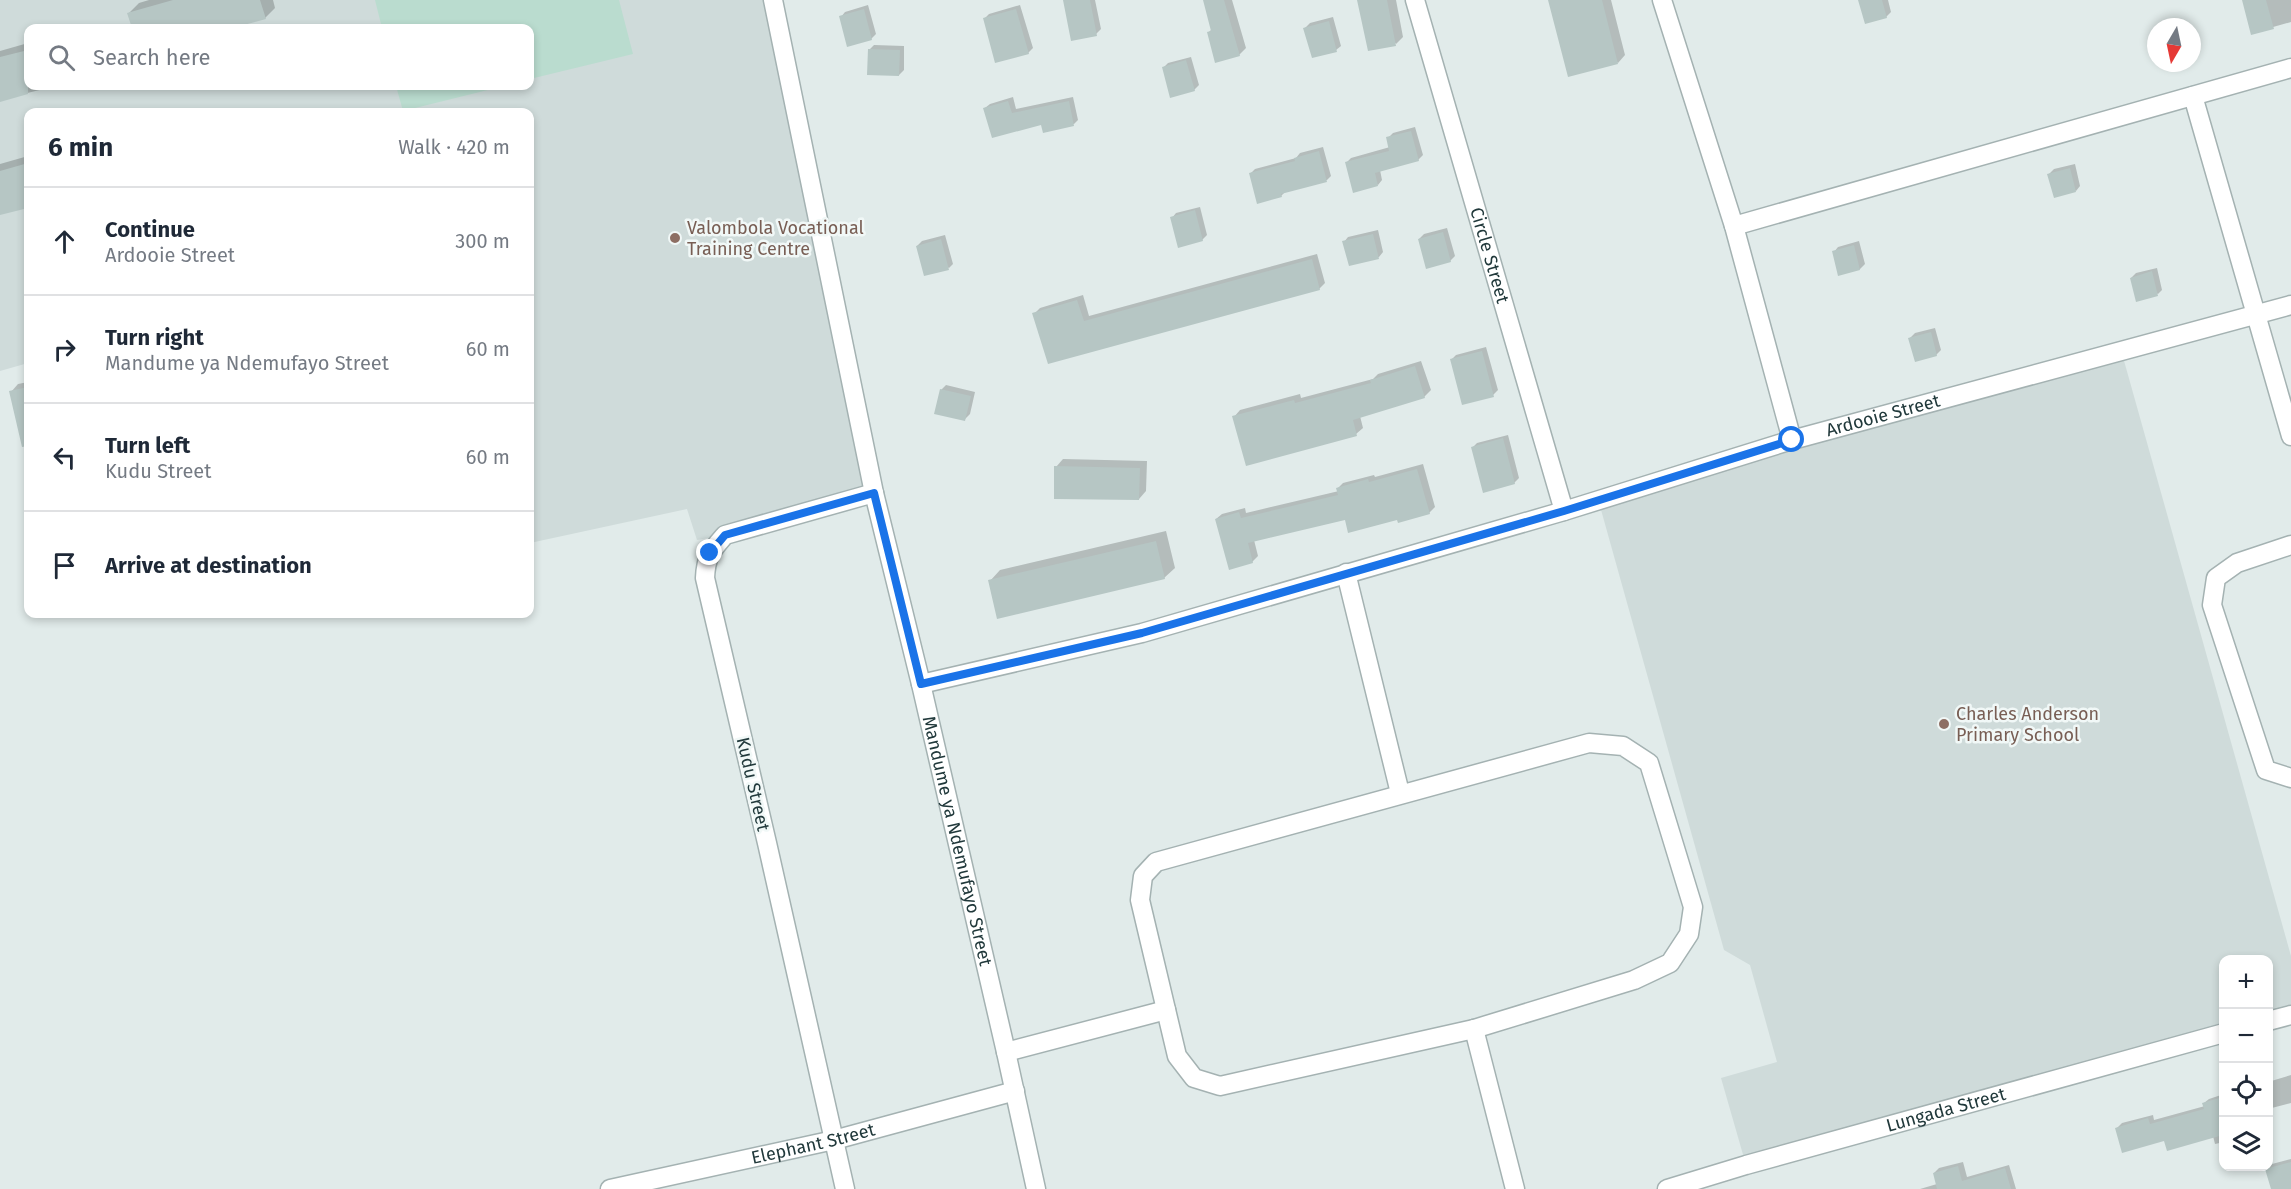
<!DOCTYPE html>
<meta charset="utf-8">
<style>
body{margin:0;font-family:"Fira Sans",sans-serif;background:#f2f2f3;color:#1f2937}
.controls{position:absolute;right:18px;bottom:18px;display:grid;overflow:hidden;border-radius:12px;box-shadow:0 3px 9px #0003}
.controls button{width:54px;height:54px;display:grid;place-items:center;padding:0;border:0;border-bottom:2px solid #e0e1e3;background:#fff;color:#1f2937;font:30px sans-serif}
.compass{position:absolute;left:2147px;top:18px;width:54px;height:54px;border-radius:50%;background:#fff;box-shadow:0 3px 9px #0003;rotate:189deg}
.stop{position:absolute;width:18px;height:18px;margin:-14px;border:4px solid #1a73e8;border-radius:50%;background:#fff}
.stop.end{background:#1a73e8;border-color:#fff;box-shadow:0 2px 6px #0008}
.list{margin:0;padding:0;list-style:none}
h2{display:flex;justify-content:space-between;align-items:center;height:78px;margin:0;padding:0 24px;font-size:26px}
h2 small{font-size:20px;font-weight:400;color:#747a83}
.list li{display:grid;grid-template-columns:39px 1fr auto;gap:18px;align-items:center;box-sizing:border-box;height:108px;padding:0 24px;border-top:2px solid #e0e1e3}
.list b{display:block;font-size:22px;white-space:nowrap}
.list p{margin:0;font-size:20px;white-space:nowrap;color:#747a83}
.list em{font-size:20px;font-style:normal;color:#747a83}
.icon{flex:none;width:33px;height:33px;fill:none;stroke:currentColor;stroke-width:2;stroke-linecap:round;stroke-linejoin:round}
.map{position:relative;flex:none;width:2291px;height:1189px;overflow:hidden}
.search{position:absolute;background:#fff;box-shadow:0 3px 9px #0003;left:24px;top:24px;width:510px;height:66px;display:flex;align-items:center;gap:15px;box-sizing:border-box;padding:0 21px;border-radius:12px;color:#747a83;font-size:22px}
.panel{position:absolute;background:#fff;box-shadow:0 3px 9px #0003;left:24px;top:108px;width:510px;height:510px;border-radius:12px}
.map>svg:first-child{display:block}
.built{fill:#cfdbda;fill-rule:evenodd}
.green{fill:#badccf}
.shadow{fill:#0003}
.building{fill:#b6c6c4}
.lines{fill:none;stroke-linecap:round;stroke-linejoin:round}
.street-casing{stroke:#a4b2b2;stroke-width:21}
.street{stroke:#fff;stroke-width:18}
.route{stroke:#1a73e8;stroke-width:8}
.education-dot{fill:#8d6e63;stroke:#f1f8f7;stroke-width:2}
.labels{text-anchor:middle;stroke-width:5;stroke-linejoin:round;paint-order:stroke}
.education-label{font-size:18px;fill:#785e54;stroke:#f1f8f7;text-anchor:start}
.street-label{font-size:18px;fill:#21393b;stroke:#f1f8f7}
</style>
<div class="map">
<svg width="2291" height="1189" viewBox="0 0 2291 1189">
<rect width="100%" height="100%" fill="#e1ebea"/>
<path class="built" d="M 0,0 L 772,0 L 874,493 L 725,535 L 697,540 L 687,509 L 530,543 L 530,112 L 28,112 L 28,363 L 0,371 ZM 28,28 L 530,28 L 530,86 L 28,86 Z
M 2121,350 L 2291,956 L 2291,1015 L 2269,1021 L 2268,960 L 2224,960 L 2223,1033 L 1746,1165 L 1721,1078 L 1777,1062 L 1750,965 L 1724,950 L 1598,499 Z"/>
<path class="green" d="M 375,0 L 619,0 L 633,54 L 530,79 L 530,28 L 382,28 Z
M 396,86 L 504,86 L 403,111 Z"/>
<path class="shadow" d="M 149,0 L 273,0 L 275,8 L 265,18 L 226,28 L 133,28 L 129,13 L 139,3 Z
M 1065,0 L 1095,0 L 1101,29 L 1096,34 Z
M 1204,0 L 1232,0 L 1246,48 L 1239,55 L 1208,33 L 1212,29 Z
M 1359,0 L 1396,0 L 1403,37 L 1396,44 Z
M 1549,0 L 1611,0 L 1625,55 L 1618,63 Z
M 1860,0 L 1888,0 L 1891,12 L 1886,17 Z
M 2243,0 L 2291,0 L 2291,22 L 2252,33 Z
M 868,5 L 876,34 L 871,39 L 841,17 L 845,12 Z
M 1020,5 L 1033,48 L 1028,53 L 984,19 L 989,14 Z
M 1333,17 L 1341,46 L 1336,50 L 1305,28 L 1310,23 Z
M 28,43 L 28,86 L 55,86 L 0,100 L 0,51 Z
M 874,45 L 904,46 L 904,70 L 899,75 L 869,50 Z
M 1191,57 L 1199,85 L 1194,90 L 1163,68 L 1168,63 Z
M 1013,97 L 1016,109 L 1073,97 L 1078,120 L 1074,124 L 1043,123 L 985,108 L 990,104 Z
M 1415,127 L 1423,155 L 1418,160 L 1380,170 L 1382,180 L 1378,185 L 1346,163 L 1351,158 L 1390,147 L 1388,138 L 1393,133 Z
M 1323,147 L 1331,176 L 1327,180 L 1286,191 L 1281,196 L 1250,174 L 1255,169 L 1296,158 L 1300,153 Z
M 28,156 L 28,206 L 0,214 L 0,164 Z
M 2075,164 L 2080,186 L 2076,191 L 2049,174 L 2054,169 Z
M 1200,207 L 1207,235 L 1202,240 L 1172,218 L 1176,213 Z
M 1447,228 L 1455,256 L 1450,261 L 1419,239 L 1424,234 Z
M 1378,230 L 1383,252 L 1379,257 L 1350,265 L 1344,242 L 1348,237 Z
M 945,235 L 953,264 L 949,268 L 917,246 L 922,241 Z
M 1859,241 L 1865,264 L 1860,269 L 1839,274 L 1834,252 L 1838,247 Z
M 1317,254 L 1325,283 L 1319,289 L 1109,346 L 1034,314 L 1040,308 L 1083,295 L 1089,316 Z
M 2157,268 L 2162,290 L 2158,294 L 2131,278 L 2136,273 Z
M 1935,328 L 1941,350 L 1936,355 L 1910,338 L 1915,333 Z
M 1486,347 L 1498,390 L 1493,395 L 1451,360 L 1456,355 Z
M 1421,361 L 1431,390 L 1424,397 L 1360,416 L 1363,428 L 1356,434 L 1234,417 L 1240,410 L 1300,394 L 1301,398 L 1373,379 L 1378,374 Z
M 28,382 L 28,437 L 21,438 L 11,392 L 18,384 Z
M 946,385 L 975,392 L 970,414 L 965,419 L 941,390 Z
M 1508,435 L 1519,478 L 1514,483 L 1472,448 L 1477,443 Z
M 1063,459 L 1147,461 L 1146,491 L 1139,499 L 1056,467 Z
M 1423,464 L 1435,507 L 1429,513 L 1398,519 L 1346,518 L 1254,540 L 1258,556 L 1252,562 L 1216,519 L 1222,514 L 1245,508 L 1246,513 L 1339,491 L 1338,488 L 1343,483 L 1374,475 L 1375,477 Z
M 1166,531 L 1175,568 L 1164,578 L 990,581 L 1000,570 Z
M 2291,1075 L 2291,1103 L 2268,1109 L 2268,1082 Z
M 2224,1094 L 2224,1142 L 2215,1144 L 2213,1136 L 2165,1139 L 2117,1128 L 2122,1123 L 2153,1115 L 2154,1120 L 2205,1106 L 2204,1103 L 2209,1099 Z
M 2291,1159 L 2291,1189 L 2273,1189 L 2267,1169 L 2272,1164 Z
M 1963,1162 L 1967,1177 L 2009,1165 L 2016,1189 L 1920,1189 L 1937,1184 L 1934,1173 L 1939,1168 Z"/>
<path class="building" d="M 173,0 L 260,0 L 266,19 L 232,28 L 132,28 L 127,13 Z
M 1063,0 L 1090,0 L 1097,36 L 1071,41 Z
M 1203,0 L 1224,0 L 1240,56 L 1215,63 L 1207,32 L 1211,31 Z
M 1357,0 L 1387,0 L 1396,46 L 1368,51 Z
M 1548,0 L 1602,0 L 1618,64 L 1568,77 Z
M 1858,0 L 1882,0 L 1887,18 L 1865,24 Z
M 2242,0 L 2266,0 L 2274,29 L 2251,35 Z
M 864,9 L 872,40 L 847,47 L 839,16 Z
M 1016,9 L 1029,54 L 995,63 L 983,18 Z
M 1329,21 L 1337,52 L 1312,58 L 1303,28 Z
M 868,49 L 900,50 L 899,76 L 867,75 Z
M 28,50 L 28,94 L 0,102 L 0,57 Z
M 1186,60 L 1195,91 L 1170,98 L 1162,67 Z
M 1008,101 L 1012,113 L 1069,101 L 1074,126 L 1043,133 L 1041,125 L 992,138 L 983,108 Z
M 1411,131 L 1419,161 L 1375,173 L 1378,186 L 1353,193 L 1345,162 L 1389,151 L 1386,137 Z
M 1319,151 L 1327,182 L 1281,194 L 1282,197 L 1257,204 L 1249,173 L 1295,161 L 1294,158 Z
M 28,163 L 28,208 L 0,215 L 0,171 Z
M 2070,168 L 2076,192 L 2054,198 L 2047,174 Z
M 1195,210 L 1203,241 L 1178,248 L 1170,217 Z
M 1443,232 L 1451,262 L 1426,269 L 1418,239 Z
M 1373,234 L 1379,259 L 1349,266 L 1342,241 Z
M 941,239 L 949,270 L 924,276 L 916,246 Z
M 1854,245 L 1860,270 L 1838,276 L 1832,251 Z
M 1312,259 L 1320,290 L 1048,364 L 1032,313 L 1077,300 L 1084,321 Z
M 2152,271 L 2158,296 L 2136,302 L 2130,278 Z
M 1931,332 L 1937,356 L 1915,362 L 1908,338 Z
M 1482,351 L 1494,397 L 1462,405 L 1450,359 Z
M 1415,366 L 1425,398 L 1353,420 L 1357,436 L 1246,466 L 1232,416 L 1294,400 L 1295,403 L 1371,383 L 1370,380 Z
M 28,387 L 28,446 L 22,447 L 9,391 Z
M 940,389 L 971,396 L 965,421 L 934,414 Z
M 1503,438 L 1515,484 L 1483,493 L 1471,447 Z
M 1054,466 L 1140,468 L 1139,500 L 1054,499 Z
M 1417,469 L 1430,514 L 1398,523 L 1397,520 L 1348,533 L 1345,520 L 1248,543 L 1253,563 L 1229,570 L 1215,519 L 1239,512 L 1241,518 L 1338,495 L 1336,488 L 1368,479 L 1369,482 Z
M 1156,541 L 1165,579 L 997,619 L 988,580 Z
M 2223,1097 L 2223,1135 L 2167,1151 L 2164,1141 L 2122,1153 L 2115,1128 L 2148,1118 L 2150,1124 L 2204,1109 L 2202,1103 Z
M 2291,1162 L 2291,1189 L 2271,1189 L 2265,1169 Z
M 1958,1166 L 1962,1181 L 2005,1168 L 2011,1189 L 1937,1189 L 1933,1173 Z"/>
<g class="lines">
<g class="street-casing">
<g id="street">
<path id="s1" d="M 773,0 L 874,493 L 921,684 L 1006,1052 L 1036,1189"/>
<path id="s2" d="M 1415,0 L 1564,511"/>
<path d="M 1662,0 L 1734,226 L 1792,440"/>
<path d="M 2193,96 L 2291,436"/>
<path d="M 1734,226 L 2291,68"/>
<path d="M 2291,545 L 2237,563 L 2216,578 L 2212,605 L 2266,770 L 2291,778"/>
<path d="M 1346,573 L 1400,793"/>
<path id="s3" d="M 921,684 L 1142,633 L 1564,511 L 1792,440 L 2291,305"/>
<path d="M 1589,743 L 1623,746 L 1649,763 L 1693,907 L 1689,934 L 1670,963 L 1634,980 L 1474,1029 L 1220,1086 L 1194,1078 L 1177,1056 L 1140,900 L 1143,876 L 1156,862 Z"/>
<path d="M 2268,1021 L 2291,1015"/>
<path d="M 1474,1029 L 1515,1189"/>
<path d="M 1006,1052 L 1166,1010"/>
<path id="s4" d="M 610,1189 L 834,1140 L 1015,1091"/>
<path d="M 845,1189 L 767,843 L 705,578 C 706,556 711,551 725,535 L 874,493"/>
<path id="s5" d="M 1667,1189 L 1746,1165 L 2224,1033"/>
</g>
</g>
<use href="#street" class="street"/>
</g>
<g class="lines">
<path class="route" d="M 710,553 L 725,535 L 874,493 L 921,684 L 1142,633 L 1564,511 L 1792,440"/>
</g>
<g class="education-dot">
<circle cx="675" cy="238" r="6"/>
<circle cx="1944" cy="724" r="6"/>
</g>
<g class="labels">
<g class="education-label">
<text x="687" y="234">Valombola Vocational<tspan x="687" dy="21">Training Centre</tspan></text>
<text x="1956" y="720">Charles Anderson<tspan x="1956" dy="21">Primary School</tspan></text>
</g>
<g class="street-label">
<text dy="6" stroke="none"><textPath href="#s2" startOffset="266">Circle Street</textPath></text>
<text dy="6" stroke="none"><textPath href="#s3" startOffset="999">Ardooie Street</textPath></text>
<text transform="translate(753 784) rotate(77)" y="6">Kudu Street</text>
<text dy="6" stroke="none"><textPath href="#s1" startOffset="861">Mandume ya Ndemufayo Street</textPath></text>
<text dy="6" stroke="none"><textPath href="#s5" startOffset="290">Lungada Street</textPath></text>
<text dy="6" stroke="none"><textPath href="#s4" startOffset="208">Elephant Street</textPath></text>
</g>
</g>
</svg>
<div class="controls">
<button>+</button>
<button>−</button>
<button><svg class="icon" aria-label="locate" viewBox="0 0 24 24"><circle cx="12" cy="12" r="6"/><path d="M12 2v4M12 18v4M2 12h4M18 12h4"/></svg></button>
<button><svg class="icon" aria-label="layers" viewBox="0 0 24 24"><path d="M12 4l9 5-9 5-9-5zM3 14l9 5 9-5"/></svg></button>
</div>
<svg class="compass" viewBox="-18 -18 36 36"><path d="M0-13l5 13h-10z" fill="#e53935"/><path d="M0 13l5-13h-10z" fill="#747a83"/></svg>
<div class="stop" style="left:1792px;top:440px"></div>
<div class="stop end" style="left:710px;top:553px"></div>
<div class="search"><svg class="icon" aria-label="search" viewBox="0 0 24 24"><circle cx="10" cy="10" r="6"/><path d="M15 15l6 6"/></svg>Search here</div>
<section class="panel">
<h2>6 min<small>Walk · 420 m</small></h2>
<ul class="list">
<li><svg class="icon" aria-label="ahead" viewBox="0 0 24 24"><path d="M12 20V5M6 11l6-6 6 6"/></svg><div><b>Continue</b><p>Ardooie Street</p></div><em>300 m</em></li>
<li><svg class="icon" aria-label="right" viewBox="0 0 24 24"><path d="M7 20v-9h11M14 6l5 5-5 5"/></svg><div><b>Turn right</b><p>Mandume ya Ndemufayo Street</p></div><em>60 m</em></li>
<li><svg class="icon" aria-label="left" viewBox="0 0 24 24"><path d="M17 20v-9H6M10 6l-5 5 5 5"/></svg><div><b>Turn left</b><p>Kudu Street</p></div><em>60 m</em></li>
<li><svg class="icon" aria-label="arrive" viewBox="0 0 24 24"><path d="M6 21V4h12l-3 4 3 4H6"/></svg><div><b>Arrive at destination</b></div></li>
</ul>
</section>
</div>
